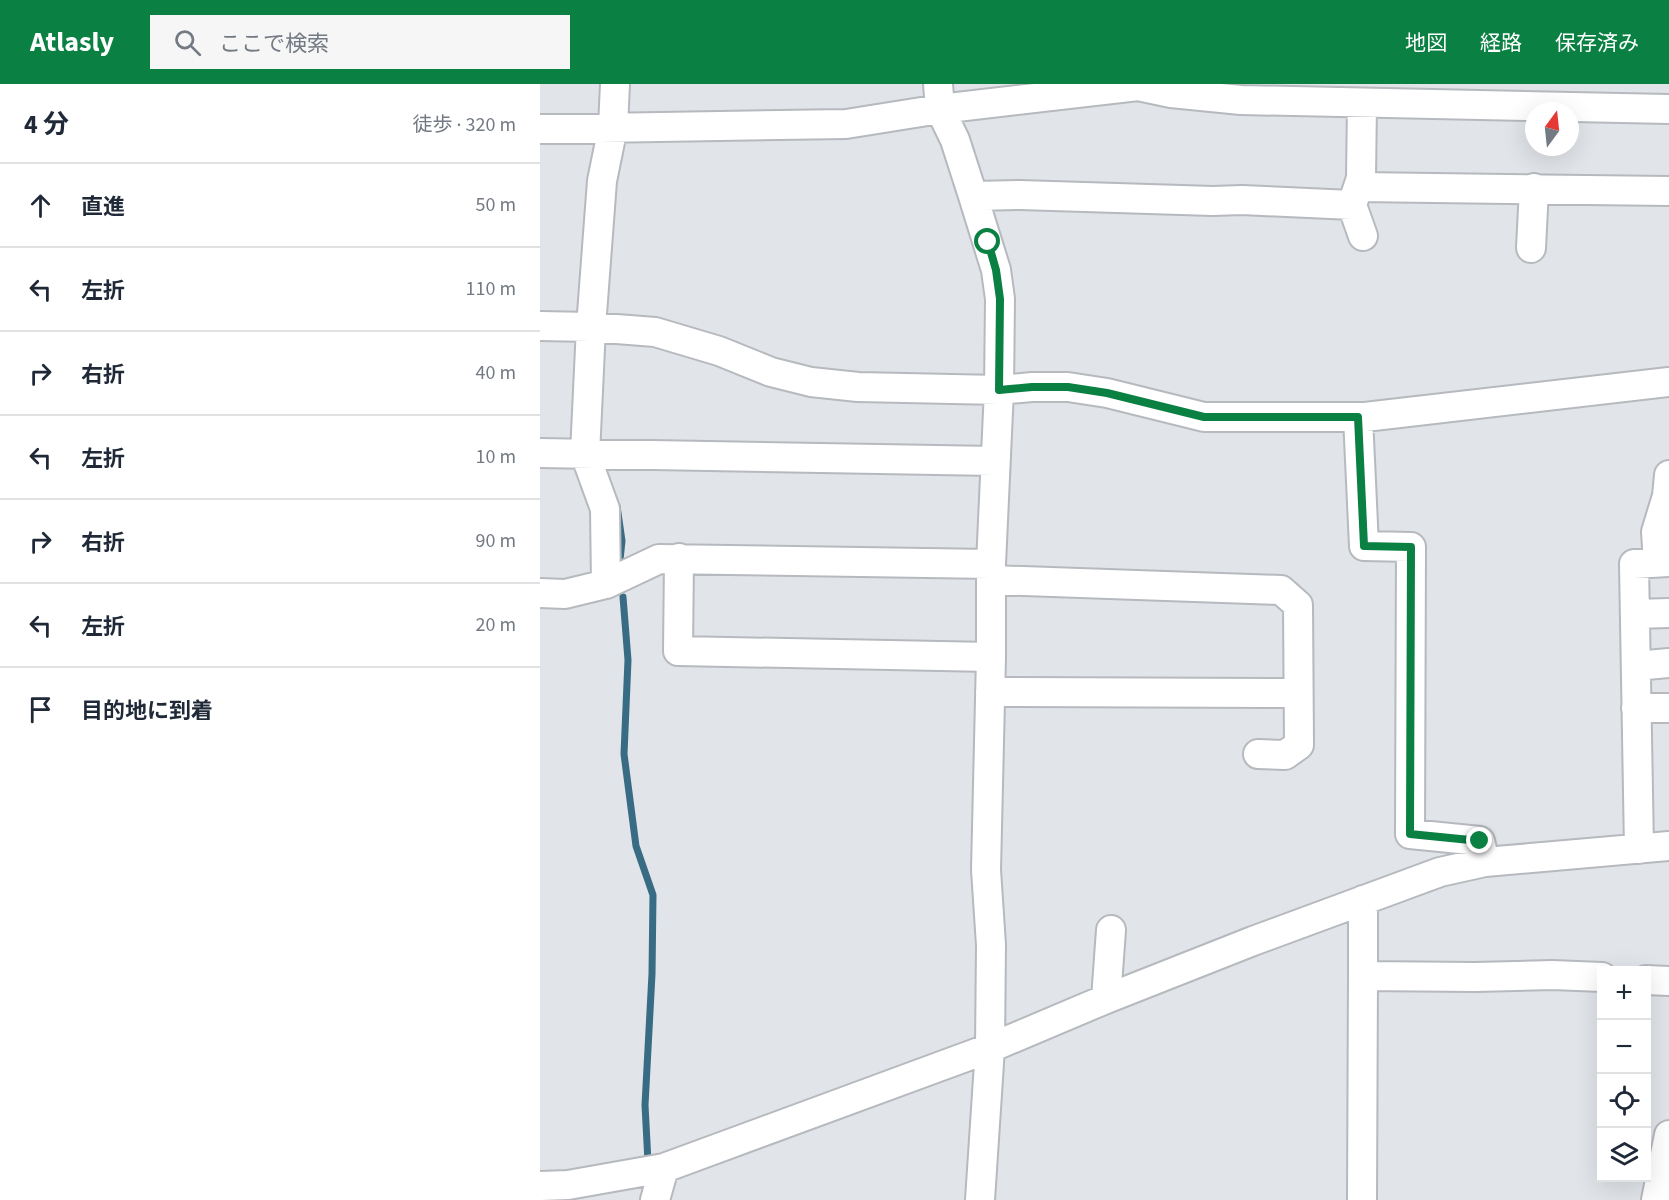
<!DOCTYPE html>
<html lang="ja">
<meta charset="utf-8">
<style>
body{margin:0;font-family:"Source Sans 3","Noto Sans JP",sans-serif;background:#f6f6f7;color:#1f2937}
.controls{position:absolute;right:18px;bottom:18px;display:grid;overflow:hidden;border-radius:0px;box-shadow:0 6px 24px #0002}
.controls button{width:54px;height:54px;display:grid;place-items:center;padding:0;border:0;border-bottom:2px solid #e0e1e3;background:#fff;color:#1f2937;font:30px sans-serif}
.compass{position:absolute;left:985px;top:18px;width:54px;height:54px;border-radius:50%;background:#fff;box-shadow:0 6px 24px #0002;rotate:15deg}
.stop{position:absolute;width:18px;height:18px;margin:-14px;border:4px solid #0b8043;border-radius:50%;background:#fff}
.stop.end{background:#0b8043;border-color:#fff;box-shadow:0 2px 6px #0008}
.list{margin:0;padding:0;list-style:none}
h2{display:flex;justify-content:space-between;align-items:center;height:78px;margin:0;padding:0 24px;font-size:26px}
h2 small{font-size:20px;font-weight:400;color:#747a83}
.list li{display:grid;grid-template-columns:39px 1fr auto;gap:18px;align-items:center;box-sizing:border-box;height:84px;padding:0 24px;border-top:2px solid #e0e1e3}
.list b{display:block;font-size:22px;white-space:nowrap}
.list em{font-size:20px;font-style:normal;color:#747a83}
.icon{flex:none;width:33px;height:33px;fill:none;stroke:currentColor;stroke-width:2;stroke-linecap:round;stroke-linejoin:round}
.map{position:relative;flex:none;width:1129px;height:1116px;overflow:hidden}
header{display:flex;align-items:center;gap:36px;box-sizing:border-box;height:84px;padding:0 30px;background:#0b8043;color:#fff}
header strong{font-size:28px}
nav{display:flex;gap:33px;margin-inline-start:auto;font-size:21px}
.search{width:420px;height:54px;background:#f6f6f7;display:flex;align-items:center;gap:15px;box-sizing:border-box;padding:0 21px;border-radius:0px;color:#747a83;font-size:22px}
main{display:flex}
aside{flex:1;background:#fff}
.map>svg:first-child{display:block}
.lines{fill:none;stroke-linecap:round;stroke-linejoin:round}
.stream{stroke:#386b84;stroke-width:7}
.minor-casing{stroke:#b6b9be;stroke-width:32}
.minor{stroke:#fff;stroke-width:28}
.route{stroke:#0b8043;stroke-width:8}
</style>
<header>
<strong>Atlasly</strong>
<div class="search"><svg class="icon" aria-label="search" viewBox="0 0 24 24"><circle cx="10" cy="10" r="6"/><path d="M15 15l6 6"/></svg>ここで検索</div>
<nav><a>地図</a><a>経路</a><a>保存済み</a></nav>
</header>
<main>
<aside>
<h2>4 分<small>徒歩 · 320 m</small></h2>
<ul class="list">
<li><svg class="icon" aria-label="ahead" viewBox="0 0 24 24"><path d="M12 20V5M6 11l6-6 6 6"/></svg><div><b>直進</b></div><em>50 m</em></li>
<li><svg class="icon" aria-label="left" viewBox="0 0 24 24"><path d="M17 20v-9H6M10 6l-5 5 5 5"/></svg><div><b>左折</b></div><em>110 m</em></li>
<li><svg class="icon" aria-label="right" viewBox="0 0 24 24"><path d="M7 20v-9h11M14 6l5 5-5 5"/></svg><div><b>右折</b></div><em>40 m</em></li>
<li><svg class="icon" aria-label="left" viewBox="0 0 24 24"><path d="M17 20v-9H6M10 6l-5 5 5 5"/></svg><div><b>左折</b></div><em>10 m</em></li>
<li><svg class="icon" aria-label="right" viewBox="0 0 24 24"><path d="M7 20v-9h11M14 6l5 5-5 5"/></svg><div><b>右折</b></div><em>90 m</em></li>
<li><svg class="icon" aria-label="left" viewBox="0 0 24 24"><path d="M17 20v-9H6M10 6l-5 5 5 5"/></svg><div><b>左折</b></div><em>20 m</em></li>
<li><svg class="icon" aria-label="arrive" viewBox="0 0 24 24"><path d="M6 21V4h12l-3 4 3 4H6"/></svg><div><b>目的地に到着</b></div></li>
</ul>
</aside>
<div class="map">
<svg width="1129" height="1116" viewBox="0 0 1129 1116">
<rect width="100%" height="100%" fill="#e1e4e9"/>
<g class="lines">
<path class="stream" d="M 77,422 L 82,457 L 80,476
M 83,513 L 88,576 L 84,670 L 96,762 L 113,811 L 112,890 L 105,1021 L 108,1078"/>
<g class="minor-casing">
<path id="minor" d="M 398,0 L 400,25 L 415,56 L 433,112 L 456,186 L 460,215 L 459,306 L 451,480 L 451,573 L 446,786 L 451,861 L 450,964 L 440,1116
M 0,45 L 306,40 L 400,25 L 598,2 L 631,9 L 701,16 L 1129,25
M 819,103 L 1129,107
M 433,112 L 480,111 L 673,117 L 702,116 L 812,121 L 821,94 L 822,19
M 812,121 L 823,152
M 991,164 L 994,104
M 0,242 L 51,243 L 115,248 L 179,267 L 231,288 L 271,298 L 318,303 L 459,306 L 492,303 L 528,303 L 567,309 L 664,333 L 825,333 L 1129,298
M 818,333 L 824,462 L 871,463 L 870,750 L 940,757 L 945,778
M 0,369 L 455,377
M 139,474 L 138,567 L 451,573
M 1118,478 L 1116,448 L 1127,412 L 1129,391
M 452,496 L 741,506 L 758,521 L 759,661 L 745,671 L 718,670
M 66,500 L 65,425 L 45,370 L 51,243 L 62,97 L 73,43 L 75,0
M 0,509 L 25,510 L 66,500 L 119,475 L 451,480
M 1095,530 L 1129,529
M 1096,582 L 1129,579
M 450,608 L 758,609
M 1096,624 L 1129,624
M 1099,765 L 1094,480 L 1129,478
M 823,816 L 823,892 L 935,893 L 1012,891 L 1062,893
M 1106,896 L 1129,897
M 566,915 L 571,846
M 0,1102 L 28,1101 L 124,1084 L 450,964 L 566,915 L 713,857 L 900,788 L 945,778 L 1129,762
M 115,1116 L 124,1084
M 822,1116 L 823,892
M 1116,1116 L 1129,1051"/>
</g>
<use href="#minor" class="minor"/>
</g>
<g class="lines">
<path class="route" d="M 448,158 L 456,186 L 460,215 L 459,306 L 492,303 L 528,303 L 567,309 L 664,333 L 818,333 L 824,462 L 871,463 L 870,750 L 940,757"/>
</g>
</svg>
<div class="controls">
<button>+</button>
<button>−</button>
<button><svg class="icon" aria-label="locate" viewBox="0 0 24 24"><circle cx="12" cy="12" r="6"/><path d="M12 2v4M12 18v4M2 12h4M18 12h4"/></svg></button>
<button><svg class="icon" aria-label="layers" viewBox="0 0 24 24"><path d="M12 4l9 5-9 5-9-5zM3 14l9 5 9-5"/></svg></button>
</div>
<svg class="compass" viewBox="-18 -18 36 36"><path d="M0-13l5 13h-10z" fill="#e53935"/><path d="M0 13l5-13h-10z" fill="#747a83"/></svg>
<div class="stop" style="left:448px;top:158px"></div>
<div class="stop end" style="left:940px;top:757px"></div>
</div>
</main>
